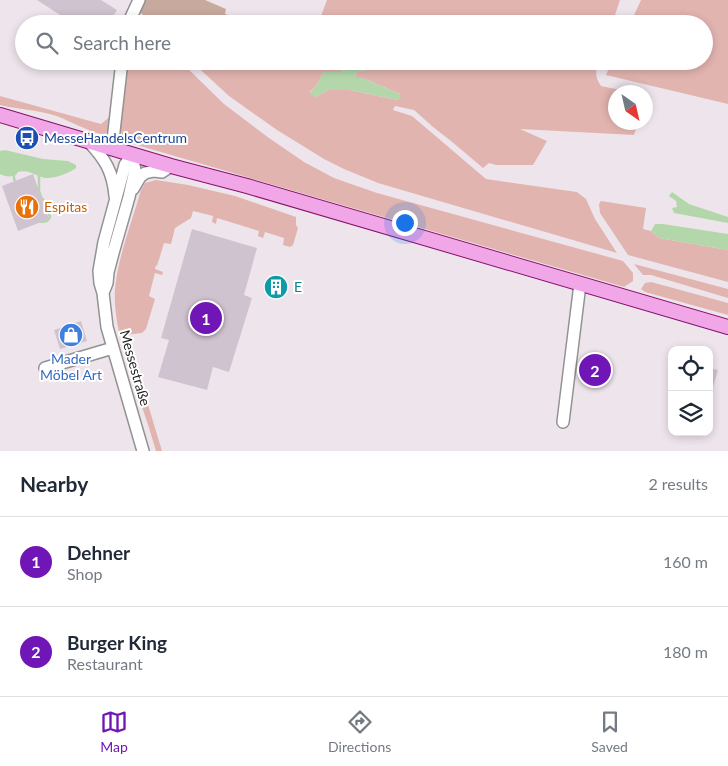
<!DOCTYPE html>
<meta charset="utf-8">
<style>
body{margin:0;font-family:Lato,sans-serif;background:#f2f2f3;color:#1f2937}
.controls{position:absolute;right:15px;bottom:15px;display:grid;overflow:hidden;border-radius:10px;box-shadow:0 2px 8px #0003}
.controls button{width:45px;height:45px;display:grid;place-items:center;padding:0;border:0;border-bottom:1px solid #e0e1e3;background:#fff;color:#1f2937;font:25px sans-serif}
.compass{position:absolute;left:608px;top:85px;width:45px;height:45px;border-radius:50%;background:#fff;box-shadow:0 2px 8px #0003;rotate:146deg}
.you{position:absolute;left:404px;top:222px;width:18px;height:18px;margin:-12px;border:4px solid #fff;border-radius:50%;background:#1a73e8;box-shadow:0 0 0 8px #1a73e833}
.badge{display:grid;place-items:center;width:32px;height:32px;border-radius:50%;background:#7016b6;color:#fff;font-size:16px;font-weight:700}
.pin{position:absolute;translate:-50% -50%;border:2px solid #fff;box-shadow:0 1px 5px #0006}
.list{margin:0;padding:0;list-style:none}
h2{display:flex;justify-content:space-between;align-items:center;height:65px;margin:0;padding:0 20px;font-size:21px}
h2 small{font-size:16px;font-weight:400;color:#747a83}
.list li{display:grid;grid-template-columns:32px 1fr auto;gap:15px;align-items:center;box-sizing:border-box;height:90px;padding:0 20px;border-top:1px solid #e0e1e3}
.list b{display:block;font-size:19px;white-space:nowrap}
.list p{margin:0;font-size:16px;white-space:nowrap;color:#747a83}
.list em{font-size:16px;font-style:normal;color:#747a83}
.icon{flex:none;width:28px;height:28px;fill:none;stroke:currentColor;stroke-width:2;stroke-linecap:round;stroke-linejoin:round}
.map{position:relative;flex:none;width:728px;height:451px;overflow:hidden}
.search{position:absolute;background:#fff;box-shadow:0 2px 8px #0003;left:15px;right:15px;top:15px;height:55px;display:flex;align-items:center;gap:12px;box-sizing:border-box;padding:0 18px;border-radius:28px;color:#747a83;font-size:19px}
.sheet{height:245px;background:#fff}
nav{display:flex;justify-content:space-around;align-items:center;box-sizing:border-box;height:70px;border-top:1px solid #e0e1e3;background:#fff;font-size:14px;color:#747a83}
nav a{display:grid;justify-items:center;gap:2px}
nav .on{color:#7016b6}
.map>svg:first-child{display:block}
.grass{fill:#e2b4b0}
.forest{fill:#c8a99e}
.water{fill:#b3d7aa}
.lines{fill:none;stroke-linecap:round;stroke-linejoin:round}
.stream{stroke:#b3d7aa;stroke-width:2.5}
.building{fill:#d0c3d0}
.minor-casing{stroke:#929292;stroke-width:14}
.major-casing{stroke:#87106c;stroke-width:16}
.minor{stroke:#fff;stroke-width:11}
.major{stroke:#f1a6e7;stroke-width:14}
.labels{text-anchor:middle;stroke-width:4;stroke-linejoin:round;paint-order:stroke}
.transit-label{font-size:14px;fill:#164399;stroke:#fff;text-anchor:start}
.food-label{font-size:14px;fill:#c56008;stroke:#fff;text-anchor:start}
.culture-label{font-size:14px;fill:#0d838f;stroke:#fff;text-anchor:start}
.shop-label{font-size:14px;fill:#366cbe;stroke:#fff}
.street-label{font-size:14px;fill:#1e1e1e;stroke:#fff}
</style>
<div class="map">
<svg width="728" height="451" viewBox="0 0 728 451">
<rect width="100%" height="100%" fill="#eee5ec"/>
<path class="grass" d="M 327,0 L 620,0 L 612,24 L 318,24 Z
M 641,0 L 728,0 L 728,104 L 606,75 L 612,61 L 704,61 L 704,24 L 630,24 Z
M 126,61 L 180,61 L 224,104 L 269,138 L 304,162 L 334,178 L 377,193 L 623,261 L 633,273 L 633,281 L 624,287 L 130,143 L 122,136 L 120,125 Z
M 191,61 L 291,61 L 301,65 L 303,61 L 345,61 L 342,72 L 324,72 L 316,86 L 310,92 L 315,97 L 328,90 L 350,90 L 397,100 L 400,94 L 365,79 L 355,77 L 357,71 L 397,66 L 382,61 L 599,61 C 595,72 595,77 601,86 L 630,92 L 616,92 L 616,122 L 638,123 L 634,135 L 520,129 L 547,141 L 533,165 L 496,165 L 489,163 L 483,168 L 451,141 L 433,127 L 414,110 L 395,106 L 393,110 L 412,116 L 486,179 L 577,192 L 586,199 L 595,219 L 617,253 L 378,183 L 344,169 L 324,159 L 277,130 L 229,96 Z
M 0,96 L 101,124 L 112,115 C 111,121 111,134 103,134 C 98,135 70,122 64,119 C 45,110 20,110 0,105 Z
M 156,180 L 188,185 L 235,196 L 296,217 L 296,225 L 298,228 L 293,245 L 290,247 L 283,245 L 284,238 L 265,232 L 263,238 L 258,236 L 259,231 L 217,218 L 216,224 L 212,222 L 213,216 L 193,211 L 191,218 L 175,228 L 171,244 L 164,243 L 157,266 L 156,265 L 155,269 L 163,272 L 162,275 L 155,273 L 149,296 L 155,299 L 146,329 L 142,333 L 124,335 L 119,332 C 116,318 114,303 115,289 C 118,256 132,222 141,190 L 145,183 Z
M 601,201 L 646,208 L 643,229 L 651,231 L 659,238 L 728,250 L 728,282 L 628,255 L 600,213 L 599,204 Z
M 634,264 L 728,289 L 728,298 L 651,275 L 643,275 Z
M 651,282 L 728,303 L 728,315 L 645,292 L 641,289 L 645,283 Z
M 128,355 L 130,355 L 134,358 L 162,451 L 156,451 C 147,419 135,388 126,356 Z"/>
<path class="forest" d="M 144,0 L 205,0 L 226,9 L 225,14 L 246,22 L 245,24 L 152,24 L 139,11 Z"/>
<path class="water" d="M 345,61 L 382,61 L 397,66 L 397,68 L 357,71 L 355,76 L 365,79 L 400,94 L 401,98 L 397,100 L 350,90 L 328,90 L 315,97 L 310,93 L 316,86 L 324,72 L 342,72 Z
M 5,150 L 43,159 L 68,161 L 76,165 L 76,168 C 70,173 53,179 45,178 C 36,176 28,169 18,172 L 16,175 C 11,177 5,177 0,174 L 0,151 Z
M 672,192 L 689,204 L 728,217 L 728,223 L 674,213 L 672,208 L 677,207 L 676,201 L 669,196 Z
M 655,224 L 663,224 L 728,234 L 728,250 L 659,238 L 651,231 Z"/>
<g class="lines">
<path class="stream" d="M 14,176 L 14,179 L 17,184
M 39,221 L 42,222 L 47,221 L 50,217 L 45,202 L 41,197 L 39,191 L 39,176"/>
</g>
<path class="building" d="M 37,0 L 101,0 L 117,10 L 108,24 L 74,24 Z
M 33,174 L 49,219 L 18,231 L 2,186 Z
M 192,229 L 257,248 L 244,295 L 252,298 L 229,372 L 213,367 L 207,390 L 158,377 L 169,340 L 161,338 Z
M 81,321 L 87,341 L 60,349 L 54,330 Z
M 588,354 L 606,356 L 602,387 L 584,384 Z
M 709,368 L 718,370 L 711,394 L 709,393 Z"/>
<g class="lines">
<g class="minor-casing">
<path id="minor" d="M 128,24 L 139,0
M 89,142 C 105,159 113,172 115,196
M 112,149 L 122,61
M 132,155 L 125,165 L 104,242 L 99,271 L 100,283 L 103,293 L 107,327 L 143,451
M 133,189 L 140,177 L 145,173 L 154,171 L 162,172 L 171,166
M 103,293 L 107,283 L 108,272 L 113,253 L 129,197 L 135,170 L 132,155
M 45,368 L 113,348
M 563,422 L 580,284"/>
</g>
<g class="major-casing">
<path id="major" d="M 0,115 L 171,166 L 247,186 L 728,327"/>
</g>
<use href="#minor" class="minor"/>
<use href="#major" class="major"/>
</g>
<defs>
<g id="bus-disc" transform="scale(1.25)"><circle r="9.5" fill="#1a4fb4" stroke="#fff"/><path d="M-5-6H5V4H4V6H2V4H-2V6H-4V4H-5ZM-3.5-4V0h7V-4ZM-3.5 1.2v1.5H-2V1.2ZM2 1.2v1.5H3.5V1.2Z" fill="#fff"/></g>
<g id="restaurant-disc" transform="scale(1.25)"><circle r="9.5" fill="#e8710a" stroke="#fff"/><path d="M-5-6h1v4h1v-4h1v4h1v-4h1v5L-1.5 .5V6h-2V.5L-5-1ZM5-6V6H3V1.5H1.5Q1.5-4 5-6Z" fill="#fff"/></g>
<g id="building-disc" transform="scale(1.25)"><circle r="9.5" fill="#0f9aa8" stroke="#fff"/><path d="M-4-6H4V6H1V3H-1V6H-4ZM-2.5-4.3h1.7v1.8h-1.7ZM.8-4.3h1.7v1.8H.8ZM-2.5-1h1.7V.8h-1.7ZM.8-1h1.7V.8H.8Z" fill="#fff"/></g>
<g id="shop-disc" transform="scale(1.25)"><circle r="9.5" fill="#3f7fe0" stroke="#fff"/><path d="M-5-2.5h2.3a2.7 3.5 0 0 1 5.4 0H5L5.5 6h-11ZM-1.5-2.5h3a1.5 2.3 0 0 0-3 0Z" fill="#fff"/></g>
</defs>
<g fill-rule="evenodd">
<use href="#bus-disc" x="27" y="138"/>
<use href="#restaurant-disc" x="27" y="207"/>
<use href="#building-disc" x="276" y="287"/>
<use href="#shop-disc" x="71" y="335"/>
</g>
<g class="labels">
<g class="transit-label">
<text x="44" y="143">MesseHandelsCentrum</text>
</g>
<g class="food-label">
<text x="44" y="212">Espitas</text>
</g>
<g class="culture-label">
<text x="294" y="292">E</text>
</g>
<g class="shop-label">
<text x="71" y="364">Mader<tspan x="71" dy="16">Möbel Art</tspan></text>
</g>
<g class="street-label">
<text transform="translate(135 368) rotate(74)" y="5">Messestraße</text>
</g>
</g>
</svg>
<div class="controls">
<button><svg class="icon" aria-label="locate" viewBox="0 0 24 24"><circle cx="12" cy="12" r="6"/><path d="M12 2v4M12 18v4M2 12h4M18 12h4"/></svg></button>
<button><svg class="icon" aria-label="layers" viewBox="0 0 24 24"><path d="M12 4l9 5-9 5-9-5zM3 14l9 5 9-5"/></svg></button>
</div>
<svg class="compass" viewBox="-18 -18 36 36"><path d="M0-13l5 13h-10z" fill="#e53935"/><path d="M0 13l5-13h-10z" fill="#747a83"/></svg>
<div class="you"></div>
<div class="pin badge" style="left:206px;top:318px">1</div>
<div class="pin badge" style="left:595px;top:370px">2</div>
<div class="search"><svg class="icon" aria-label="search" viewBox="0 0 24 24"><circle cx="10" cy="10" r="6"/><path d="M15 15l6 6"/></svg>Search here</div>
</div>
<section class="sheet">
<h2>Nearby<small>2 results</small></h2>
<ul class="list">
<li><span class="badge">1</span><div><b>Dehner</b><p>Shop</p></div><em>160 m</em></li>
<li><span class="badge">2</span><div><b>Burger King</b><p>Restaurant</p></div><em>180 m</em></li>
</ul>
</section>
<nav>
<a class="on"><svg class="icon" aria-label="map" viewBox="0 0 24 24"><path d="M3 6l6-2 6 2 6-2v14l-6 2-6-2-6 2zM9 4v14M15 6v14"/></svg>Map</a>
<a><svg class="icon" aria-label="directions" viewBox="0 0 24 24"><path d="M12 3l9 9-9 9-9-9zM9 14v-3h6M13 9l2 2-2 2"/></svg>Directions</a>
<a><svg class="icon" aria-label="saved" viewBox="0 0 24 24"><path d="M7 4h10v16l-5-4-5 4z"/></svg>Saved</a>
</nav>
